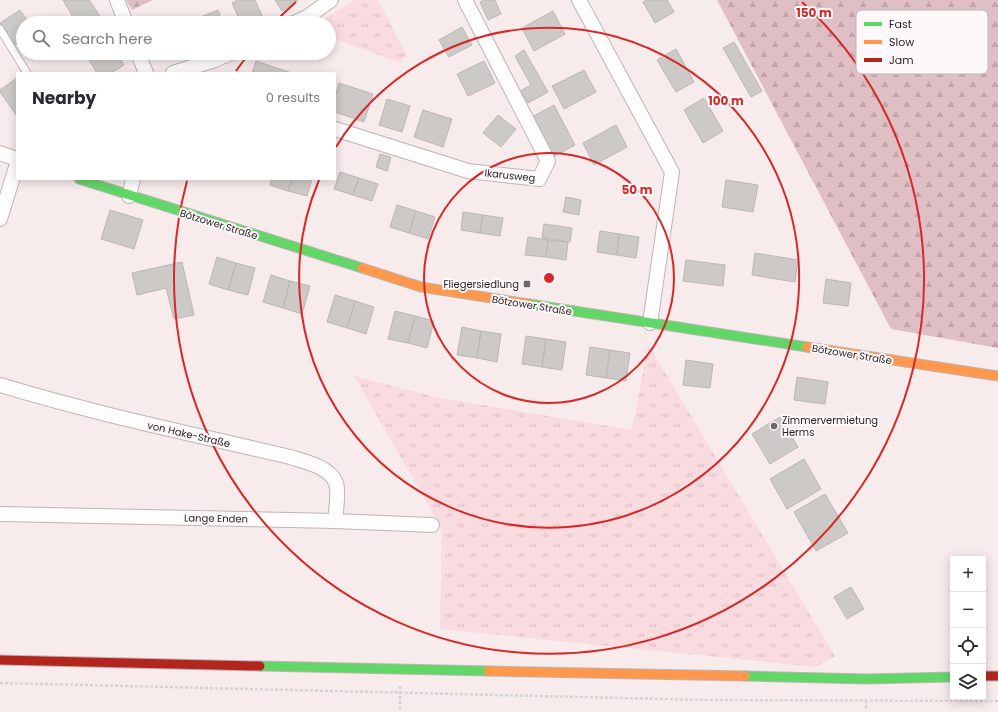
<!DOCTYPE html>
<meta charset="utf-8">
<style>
body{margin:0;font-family:Poppins,sans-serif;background:#f7f7f7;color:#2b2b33}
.controls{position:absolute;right:12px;bottom:12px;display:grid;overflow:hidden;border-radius:0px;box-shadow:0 2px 10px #0003}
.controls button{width:36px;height:36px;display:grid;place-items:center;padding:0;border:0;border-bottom:1px solid #e1e1e2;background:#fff;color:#2b2b33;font:20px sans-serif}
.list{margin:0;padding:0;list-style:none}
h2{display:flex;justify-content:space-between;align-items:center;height:52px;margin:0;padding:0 16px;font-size:17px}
h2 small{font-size:13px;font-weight:400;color:#7c7c81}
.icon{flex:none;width:22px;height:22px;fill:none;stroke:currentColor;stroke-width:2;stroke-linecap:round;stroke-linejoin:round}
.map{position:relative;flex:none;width:998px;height:712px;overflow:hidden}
.search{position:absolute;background:#fff;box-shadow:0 2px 10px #0003;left:16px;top:16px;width:320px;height:44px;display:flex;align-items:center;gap:10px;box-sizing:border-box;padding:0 14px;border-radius:22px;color:#7c7c81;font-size:15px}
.panel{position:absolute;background:#fff;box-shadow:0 2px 10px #0003;left:16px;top:72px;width:320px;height:108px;border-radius:0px}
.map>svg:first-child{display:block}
.grass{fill:url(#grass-tufts)}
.forest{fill:url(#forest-firs)}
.building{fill:#cdc9c7;stroke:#bbb7b5}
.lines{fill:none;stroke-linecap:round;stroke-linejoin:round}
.lane-casing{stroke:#beb5b6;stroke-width:9}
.street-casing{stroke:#beb5b6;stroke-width:16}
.fast-casing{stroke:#beb5b6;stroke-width:11}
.slow-casing{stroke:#beb5b6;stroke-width:11}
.jam-casing{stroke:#beb5b6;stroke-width:11}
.path{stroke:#d7d3d3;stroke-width:2.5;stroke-dasharray:3 2;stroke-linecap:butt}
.lane{stroke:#fefcfc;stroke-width:7}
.street{stroke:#fefcfc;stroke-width:14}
.fast{stroke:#63d668;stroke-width:9}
.slow{stroke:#ff974d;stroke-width:9}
.jam{stroke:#b3261e;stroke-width:9}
.ring{fill:none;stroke:#d62828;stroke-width:2}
.poi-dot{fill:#706668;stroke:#fdf8f9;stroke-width:1.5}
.labels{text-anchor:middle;stroke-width:4;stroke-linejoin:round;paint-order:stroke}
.street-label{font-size:10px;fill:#271f21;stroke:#fdf8f9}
.poi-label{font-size:10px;fill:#271f21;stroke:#fdf8f9;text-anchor:end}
.key{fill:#fdf8f9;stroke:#bdb7b8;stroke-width:1}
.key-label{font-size:11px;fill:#271f21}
.centre{fill:#d62828;stroke:#fdf8f9;stroke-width:2}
.ring-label{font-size:12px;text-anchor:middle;font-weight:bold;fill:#d62828;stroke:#fdf8f9;stroke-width:4;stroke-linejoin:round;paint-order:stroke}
</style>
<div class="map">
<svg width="998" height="712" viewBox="0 0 998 712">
<defs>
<pattern id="grass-tufts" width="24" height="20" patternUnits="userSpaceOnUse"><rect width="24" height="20" fill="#fadbe0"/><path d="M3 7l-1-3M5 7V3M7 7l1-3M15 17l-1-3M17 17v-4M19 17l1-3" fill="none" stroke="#d6bcc0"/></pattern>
<pattern id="forest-firs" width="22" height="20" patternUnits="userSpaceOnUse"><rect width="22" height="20" fill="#e0bfc4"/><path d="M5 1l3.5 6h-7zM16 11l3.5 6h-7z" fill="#c0a4a8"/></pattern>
</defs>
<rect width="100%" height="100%" fill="#f7ebec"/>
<path class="grass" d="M 354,0 L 378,0 L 406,54 L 401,63 L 329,37 L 329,23 L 320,23 Z
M 648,344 L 835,656 L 816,667 L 440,629 L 442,529 L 354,376 L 435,397 L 632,430 Z"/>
<path class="forest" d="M 126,0 L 153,0 L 132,10 Z
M 717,0 L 998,0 L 998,348 L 891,329 Z"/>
<path class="building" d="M 63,0 L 89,0 L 100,16 L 88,23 L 68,23 L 74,19 Z
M 238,0 L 255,0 L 263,18 L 251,23 L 241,23 L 232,3 Z
M 275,0 L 298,0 L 282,11 Z
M 484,0 L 495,0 L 501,14 L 488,20 L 480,2 Z
M 647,0 L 667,0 L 674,12 L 655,23 L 643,2 Z
M 20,10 L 29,23 L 23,23 L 23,40 L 15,45 L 0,23 Z
M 218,10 L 223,23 L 200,23 L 198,18 Z
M 553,11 L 565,34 L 534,51 L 522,28 Z
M 462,27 L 472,45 L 449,57 L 439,40 Z
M 734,42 L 762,91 L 751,97 L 723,48 Z
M 676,49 L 694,82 L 676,92 L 657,60 Z
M 524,50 L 548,92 L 528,103 L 520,91 L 531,85 L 515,56 Z
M 101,53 L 117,53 L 124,65 L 111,73 L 97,73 L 89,60 Z
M 256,61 L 289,72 L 289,73 L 252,73 Z
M 484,61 L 495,83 L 468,96 L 457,74 Z
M 584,70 L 596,92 L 564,109 L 552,86 Z
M 17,78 L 17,116 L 0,92 L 0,90 Z
M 339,83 L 373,94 L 364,122 L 335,112 L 335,97 Z
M 704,98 L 723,131 L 703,143 L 684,110 Z
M 387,99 L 410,106 L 402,132 L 379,125 Z
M 554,105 L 575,145 L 553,157 L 532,117 Z
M 423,110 L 452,119 L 443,147 L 414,137 Z
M 498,115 L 516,129 L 501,147 L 483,133 Z
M 616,125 L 627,147 L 594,165 L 583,143 Z
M 380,154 L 391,157 L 387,171 L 376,167 Z
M 340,172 L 359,178 L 353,195 L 334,189 Z
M 359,178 L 378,184 L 372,201 L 353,195 Z
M 272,179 L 292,179 L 288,191 L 270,185 Z
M 292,179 L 312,179 L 307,196 L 288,191 Z
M 726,180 L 758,185 L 753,212 L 722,207 Z
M 566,197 L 581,200 L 579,215 L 563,212 Z
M 397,205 L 416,211 L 409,233 L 390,227 Z
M 110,210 L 143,220 L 134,249 L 101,239 Z
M 416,211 L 435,217 L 428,239 L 409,233 Z
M 463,212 L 483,215 L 480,233 L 461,230 Z
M 483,215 L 503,218 L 500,236 L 480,233 Z
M 544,224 L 572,228 L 570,242 L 542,238 Z
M 600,231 L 619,234 L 617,255 L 597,252 Z
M 619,234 L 639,237 L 636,258 L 617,255 Z
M 528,237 L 548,240 L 546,257 L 525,255 Z
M 548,240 L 568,242 L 566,260 L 546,257 Z
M 755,253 L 798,260 L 795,282 L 752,275 Z
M 217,257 L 236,263 L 228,290 L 209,284 Z
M 686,260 L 725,265 L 723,286 L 683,281 Z
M 182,262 L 194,315 L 174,319 L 166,288 L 137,295 L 132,273 Z
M 236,263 L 255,268 L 248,295 L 228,290 Z
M 271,275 L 290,281 L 283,308 L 263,302 Z
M 826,279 L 851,283 L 848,306 L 823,303 Z
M 290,281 L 310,286 L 302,314 L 283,308 Z
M 335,295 L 355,301 L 347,328 L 327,322 Z
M 355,301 L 374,307 L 366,334 L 347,328 Z
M 395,311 L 415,316 L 408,343 L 388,339 Z
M 415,316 L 434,321 L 427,348 L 408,343 Z
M 462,327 L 481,331 L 477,358 L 457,355 Z
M 481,331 L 501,334 L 497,362 L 477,358 Z
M 526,336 L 546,339 L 542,367 L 522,364 Z
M 546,339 L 566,342 L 562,370 L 542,367 Z
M 590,347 L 610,350 L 606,378 L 586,375 Z
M 610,350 L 630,353 L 626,381 L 606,378 Z
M 686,360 L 713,364 L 710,388 L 683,385 Z
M 797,377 L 828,382 L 825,404 L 794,400 Z
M 780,417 L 798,447 L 770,464 L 752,434 Z
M 804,459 L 821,489 L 787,509 L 770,479 Z
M 825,494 L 848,533 L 816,551 L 794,512 Z
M 851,587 L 864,609 L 847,619 L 834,597 Z"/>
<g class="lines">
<g class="lane-casing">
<path id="lane" d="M 0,29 L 27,73"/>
</g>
<g class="street-casing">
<path id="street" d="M 117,0 L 126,23
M 579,0 L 672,172 L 650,323
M 294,23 L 307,17 L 331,0
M 138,53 L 146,73
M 173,73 L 215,60 L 231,53
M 335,129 L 468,171 L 539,179 L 548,161 L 465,0
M 0,153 L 17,159
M 129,196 L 133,179
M 0,219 L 17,164
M 0,385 C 95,414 193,434 290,457 C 305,462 329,466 336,483 C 339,491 336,512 335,521
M 0,514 L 335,521 L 432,525"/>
</g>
<g class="fast-casing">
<path id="fast" d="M 79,179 L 362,268
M 529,304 L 807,347
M 260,666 L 488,671
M 745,676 L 867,679 L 953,677"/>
</g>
<g class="slow-casing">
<path id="slow" d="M 362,268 L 421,287 L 529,304
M 807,347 L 998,376
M 488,671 L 745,676"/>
</g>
<g class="jam-casing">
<path id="jam" d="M 0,660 L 260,666
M 983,676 L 998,676"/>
</g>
<path class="path" d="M 0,683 L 705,700 L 998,701
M 866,708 L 866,701
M 400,709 L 400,685"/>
<use href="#lane" class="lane"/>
<use href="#street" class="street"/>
<use href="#fast" class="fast"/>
<use href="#slow" class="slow"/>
<use href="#jam" class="jam"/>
</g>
<g class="ring">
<circle cx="549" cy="278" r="125"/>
<path d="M336 147A250 250 0 1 1 319 180"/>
<path d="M236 71A375 375 0 0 1 248 55M275 22A375 375 0 0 1 296 2M802 2A375 375 0 1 1 187 181"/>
</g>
<g class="poi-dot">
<rect x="523" y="280" width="8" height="8" rx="2"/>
<circle cx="774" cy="426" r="4"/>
</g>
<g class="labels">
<g class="street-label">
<text transform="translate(510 175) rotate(6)" y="4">Ikarusweg</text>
<text transform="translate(219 224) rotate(17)" y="4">Bötzower Straße</text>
<text transform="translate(532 305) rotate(9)" y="4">Bötzower Straße</text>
<text transform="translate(852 354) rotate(9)" y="4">Bötzower Straße</text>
<text transform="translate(189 434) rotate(13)" y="4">von Hake-Straße</text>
<text transform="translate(216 518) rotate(1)" y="4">Lange Enden</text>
</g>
<g class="poi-label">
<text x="519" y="288">Fliegersiedlung</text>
<text x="782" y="424" text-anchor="start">Zimmervermietung<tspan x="782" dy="12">Herms</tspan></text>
</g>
</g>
<rect x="856" y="10" width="132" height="64" rx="6" class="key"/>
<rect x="864" y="22" width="18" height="4" fill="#63d668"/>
<rect x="864" y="40" width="18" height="4" fill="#ff974d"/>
<rect x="864" y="58" width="18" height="4" fill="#b3261e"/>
<g class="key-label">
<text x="889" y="28">Fast</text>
<text x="889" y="46">Slow</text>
<text x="889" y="64">Jam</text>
</g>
<circle cx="549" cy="278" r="6" class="centre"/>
<g class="ring-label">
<text x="814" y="17">150 m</text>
<text x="726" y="105">100 m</text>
<text x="637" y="194">50 m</text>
</g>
</svg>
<div class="controls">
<button>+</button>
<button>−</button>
<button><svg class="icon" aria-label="locate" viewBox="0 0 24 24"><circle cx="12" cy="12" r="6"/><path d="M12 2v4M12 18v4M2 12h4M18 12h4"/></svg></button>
<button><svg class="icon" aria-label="layers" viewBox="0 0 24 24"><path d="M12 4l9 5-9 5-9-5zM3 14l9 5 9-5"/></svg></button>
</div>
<div class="search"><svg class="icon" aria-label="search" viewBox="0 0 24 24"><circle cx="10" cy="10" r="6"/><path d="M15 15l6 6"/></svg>Search here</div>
<section class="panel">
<h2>Nearby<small>0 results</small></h2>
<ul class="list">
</ul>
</section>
</div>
